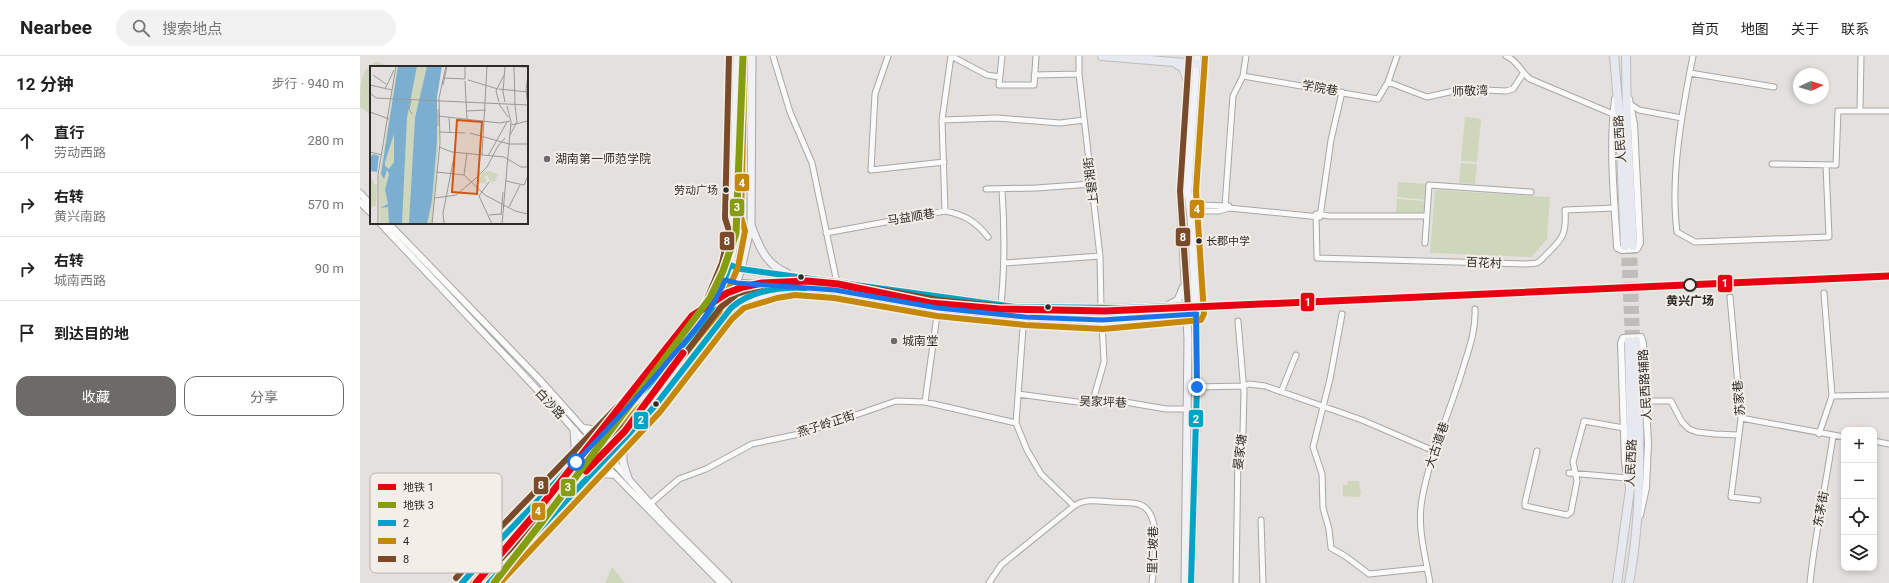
<!DOCTYPE html>
<html lang="zh">
<meta charset="utf-8">
<style>
body{margin:0;font-family:Roboto,"Noto Sans SC",sans-serif;background:#f2f2f2;color:#222}
.controls{position:absolute;right:12px;bottom:12px;display:grid;overflow:hidden;border-radius:8px;box-shadow:0 2px 6px #0003}
.controls button{width:36px;height:36px;display:grid;place-items:center;padding:0;border:0;border-bottom:1px solid #e0e0e0;background:#fff;color:#222;font:20px sans-serif}
.compass{position:absolute;left:1433px;top:12px;width:36px;height:36px;border-radius:50%;background:#fff;box-shadow:0 2px 6px #0003;rotate:86deg}
.stop{position:absolute;width:12px;height:12px;margin:-9px;border:3px solid #1a73e8;border-radius:50%;background:#fff}
.stop.end{background:#1a73e8;border-color:#fff;box-shadow:0 1px 4px #0008}
.list{margin:0;padding:0;list-style:none}
h2{display:flex;justify-content:space-between;align-items:center;height:52px;margin:0;padding:0 16px;font-size:17px}
h2 small{font-size:13px;font-weight:400;color:#767676}
.list li{display:grid;grid-template-columns:26px 1fr auto;gap:12px;align-items:center;box-sizing:border-box;height:64px;padding:0 16px;border-top:1px solid #e0e0e0}
.list b{display:block;font-size:15px;white-space:nowrap}
.list p{margin:0;font-size:13px;white-space:nowrap;color:#767676}
.list em{font-size:13px;font-style:normal;color:#767676}
.actions{display:flex;gap:8px;padding:12px 16px}
.actions a{flex:1;padding:9px 0;border:1px solid #6d6b69;border-radius:12px;text-align:center;font-size:14px;color:#6d6b69}
.actions .main{background:#6d6b69;color:#fff}
.icon{flex:none;width:22px;height:22px;fill:none;stroke:currentColor;stroke-width:2;stroke-linecap:round;stroke-linejoin:round}
.map{position:relative;flex:none;width:1529px;height:527px;overflow:hidden}
header{display:flex;align-items:center;gap:24px;box-sizing:border-box;height:56px;padding:0 20px;background:#fff;border-bottom:1px solid #e0e0e0}
header strong{font-size:19px}
nav{display:flex;gap:22px;margin-inline-start:auto;font-size:14px}
.search{width:280px;height:36px;background:#f2f2f2;display:flex;align-items:center;gap:10px;box-sizing:border-box;padding:0 14px;border-radius:22px;color:#767676;font-size:15px}
main{display:flex}
aside{flex:1;background:#fff}
.map>svg:first-child{display:block}
.green{fill:#ced7bc}
.lines{fill:none;stroke-linecap:round;stroke-linejoin:round}
.primary-tunnel{stroke:#bfbcba;stroke-width:8;stroke-dasharray:8 4;stroke-linecap:butt}
.minor-casing{stroke:#a9a7a5;stroke-width:7}
.tertiary-casing{stroke:#a9a7a5;stroke-width:8}
.secondary-casing{stroke:#a9a7a5;stroke-width:9}
.primary-casing{stroke:#bfbebd;stroke-width:10}
.minor{stroke:#fbfafa;stroke-width:5}
.tertiary{stroke:#fbfafa;stroke-width:6}
.secondary{stroke:#f1f2f5;stroke-width:7}
.primary{stroke:#e6e9ef;stroke-width:8}
.bus-1-casing{stroke:#f3eee8;stroke-width:9}
.bus-2-casing{stroke:#f3eee8;stroke-width:9}
.bus-3-casing{stroke:#f3eee8;stroke-width:9}
.bus-1{stroke:#02a3c6;stroke-width:6}
.bus-2{stroke:#c5880a;stroke-width:6}
.bus-3{stroke:#7a4b2a;stroke-width:6}
.metro-1-casing{stroke:#f3eee8;stroke-width:10}
.metro-2-casing{stroke:#f3eee8;stroke-width:10}
.metro-1{stroke:#e60012;stroke-width:7}
.metro-2{stroke:#869d0f;stroke-width:7}
.route{stroke:#1a73e8;stroke-width:5}
.poi-dot{fill:#6d6b69;stroke:#f3eee8;stroke-width:1.5}
.bus-dot{fill:#2e2c2a;stroke:#f3eee8;stroke-width:1.5}
.stop-dot{fill:#f3eee8;stroke:#2e2c2a;stroke-width:2}
.labels{text-anchor:middle;stroke-width:4;stroke-linejoin:round;paint-order:stroke}
.bus-label{font-size:11px;fill:#2e2c2a;stroke:#f3eee8;text-anchor:end}
.street-label{font-size:12px;fill:#2e2c2a;stroke:#f3eee8}
.poi-label{font-size:12px;fill:#2e2c2a;stroke:#f3eee8;text-anchor:start}
.stop-label{font-size:12px;font-weight:bold;fill:#2e2c2a;stroke:#f3eee8}
.inset-road{fill:none;stroke:#9b9896;stroke-width:1}
.view{fill:#d5540f;fill-opacity:0.15;stroke:#d5540f;stroke-width:2}
.inset-edge{fill:none;stroke:#2e2c2a;stroke-width:2}
.key{fill:#f3eee8;stroke:#b8b4af;stroke-width:1}
.key-label{font-size:11px;fill:#2e2c2a}
.line-badge{stroke:#f3eee8;stroke-width:1.5}
.badge-label{font-size:11px;text-anchor:middle;font-weight:bold;fill:#fff}
</style>
<header>
<strong>Nearbee</strong>
<div class="search"><svg class="icon" aria-label="search" viewBox="0 0 24 24"><circle cx="10" cy="10" r="6"/><path d="M15 15l6 6"/></svg>搜索地点</div>
<nav><a>首页</a><a>地图</a><a>关于</a><a>联系</a></nav>
</header>
<main>
<aside>
<h2>12 分钟<small>步行 · 940 m</small></h2>
<ul class="list">
<li><svg class="icon" aria-label="ahead" viewBox="0 0 24 24"><path d="M12 20V5M6 11l6-6 6 6"/></svg><div><b>直行</b><p>劳动西路</p></div><em>280 m</em></li>
<li><svg class="icon" aria-label="right" viewBox="0 0 24 24"><path d="M7 20v-9h11M14 6l5 5-5 5"/></svg><div><b>右转</b><p>黄兴南路</p></div><em>570 m</em></li>
<li><svg class="icon" aria-label="right" viewBox="0 0 24 24"><path d="M7 20v-9h11M14 6l5 5-5 5"/></svg><div><b>右转</b><p>城南西路</p></div><em>90 m</em></li>
<li><svg class="icon" aria-label="arrive" viewBox="0 0 24 24"><path d="M6 21V4h12l-3 4 3 4H6"/></svg><div><b>到达目的地</b></div></li>
</ul>
<div class="actions"><a class="main">收藏</a><a>分享</a></div>
</aside>
<div class="map">
<svg width="1529" height="527" viewBox="0 0 1529 527">
<rect width="100%" height="100%" fill="#e3e0de"/>
<path class="green" d="M 17,6 L 31,11 L 11,11 L 11,59 L 0,51 C 0,31 0,12 17,6 Z
M 1105,61 L 1121,63 L 1117,106 L 1101,105 Z
M 1101,107 L 1117,108 L 1115,128 L 1099,127 Z
M 1038,126 L 1067,128 L 1066,144 L 1037,141 Z
M 1075,134 L 1190,141 L 1187,183 L 1172,201 L 1070,197 Z
M 1037,143 L 1065,145 L 1064,160 L 1036,159 Z
M 1276,201 L 1276,209 L 1261,210 L 1261,202 Z
M 988,425 L 999,425 L 1001,438 L 999,439 L 1000,441 L 983,440 L 983,429 L 987,429 Z
M 252,511 L 265,527 L 245,527 Z"/>
<g class="lines">
<path class="primary-tunnel" d="M 1265,190 L 1269,285
M 1273,190 L 1276,285"/>
<g class="minor-casing">
<path id="minor" d="M 413,0 L 430,56 L 452,107 L 477,227
M 528,0 L 515,38 L 511,114 L 584,106
M 591,0 L 627,19 L 640,21
M 642,0 L 639,29 L 674,29 L 676,0
M 719,0 L 719,18 L 740,200 L 741,251
M 1146,0 C 1157,4 1161,16 1170,23 L 1253,58
M 1333,0 C 1322,55 1310,121 1317,176 L 1335,186 L 1469,181 L 1466,109
M 1330,17 L 1414,31
M 674,19 L 719,18
M 883,20 L 1018,43 L 1028,26 L 1037,0
M 1028,26 L 1067,41 L 1103,33 L 1146,35 L 1153,33 L 1163,18
M 1270,48 L 1279,54 L 1322,62
M 1500,55 L 1529,55
M 582,64 L 637,62 L 700,67 L 724,64
M 1412,108 L 1476,109 L 1478,55 L 1500,55 L 1501,0
M 626,133 L 676,132 L 732,128
M 829,145 L 837,149 L 869,150
M 865,150 L 873,40 L 883,20 L 886,0
M 585,155 L 582,64 L 591,0
M 956,158 L 957,202 L 1167,208 L 1177,207 L 1181,204 C 1200,184 1207,183 1205,154 L 1255,152
M 958,158 L 969,160 L 1067,160
M 831,162 L 837,155 L 859,155 L 869,152 L 960,161 L 971,84 L 982,36
M 466,177 L 585,155 C 605,159 615,165 628,181
M 1065,187 L 1069,129 L 1171,136
M 645,207 L 740,200
M 1370,241 L 1381,362 L 1371,441 L 1398,444
M 640,258 C 645,215 645,177 642,134
M 982,258 L 970,323 L 953,391 L 962,418 L 963,452 L 969,473 L 971,492 L 985,500 L 1009,518 L 1067,512
M 665,261 L 663,272 L 656,367 L 667,394 L 681,418 L 714,450
M 837,331 L 884,330 L 889,328 L 905,330 L 1002,364 L 1074,395
M 921,336 L 936,299
M 658,338 L 732,348 L 759,345 L 806,353 L 828,353
M 1472,340 L 1529,339
M 1286,345 L 1311,345 L 1322,366 L 1329,373 L 1337,376 L 1355,378 L 1379,379
M 565,346 L 578,252
M 732,348 L 744,306 L 742,265
M 1381,362 L 1484,381
M 1459,378 L 1472,340 L 1464,237
M 1514,385 L 1529,388
M 1177,395 L 1165,446 L 1165,450 L 1207,459 L 1211,456 L 1217,425 L 1213,406 L 1224,365 L 1264,372
M 1209,417 L 1267,422
M 290,448 L 319,423 L 346,413 L 392,388 L 444,377 L 536,345 L 565,346 L 656,367
M 901,464 L 903,527
M 629,527 L 641,509 L 714,450 C 726,442 739,445 753,446 C 761,447 770,446 778,448 C 804,455 794,507 792,527
M 876,527 L 878,397 L 883,376 L 884,336 L 878,265
M 1070,527 C 1065,498 1057,472 1062,443 C 1070,398 1090,356 1103,312 C 1109,293 1116,274 1115,253
M 1450,527 C 1455,477 1466,429 1473,380"/>
</g>
<g class="tertiary-casing">
<path id="tertiary" d="M 1255,43 C 1249,91 1254,141 1257,189 L 1257,192 L 1262,194 L 1277,193 L 1280,187 L 1274,68 L 1269,43
M 0,137 L 11,149
M 0,146 L 11,157
M 20,167 L 202,360 L 243,407 L 361,527
M 28,167 L 179,323 L 306,465 L 368,527
M 224,372 L 237,374 L 249,370
M 229,421 L 242,418 L 255,419
M 1269,431 L 1265,406 L 1261,287 L 1263,282 L 1281,281 L 1283,287 L 1288,388 L 1286,432 L 1280,459"/>
</g>
<g class="secondary-casing">
<path id="secondary" d="M 391,169 C 399,190 405,208 427,217
M 370,209 L 381,213 L 438,221 L 655,251 L 763,252 L 836,249
M 365,224 L 377,227 L 475,234 L 578,252 L 665,261 L 742,265 L 830,259
M 809,249 L 818,244 L 823,232
M 367,256 L 380,245 L 422,233
M 214,374 L 216,406
M 263,386 L 263,406 L 268,422
M 102,527 L 142,482 L 288,330 L 352,252 L 370,209 L 377,174 L 373,162 L 377,0
M 129,527 L 294,351 L 366,257 L 381,213 L 391,169 L 392,0
M 825,527 L 828,283 L 821,148 L 829,0
M 831,527 L 837,331 L 836,258 L 831,162 L 828,135 L 837,0"/>
</g>
<g class="primary-casing">
<path id="primary" d="M 742,0 L 837,8
M 1254,0 L 1260,68 L 1265,190
M 1266,0 L 1267,74 L 1273,190
M 814,6 L 823,12 L 829,27
M 1257,527 L 1272,419 L 1269,285
M 1269,527 C 1284,448 1279,365 1276,285"/>
</g>
<use href="#minor" class="minor"/>
<use href="#tertiary" class="tertiary"/>
<use href="#secondary" class="secondary"/>
<use href="#primary" class="primary"/>
<g class="bus-1-casing">
<path id="bus-1" d="M 102,527 L 142,482 L 288,330 L 344,264 L 357,244 L 370,209 L 381,213 L 655,251 L 763,252 L 836,249 L 837,331 L 831,527
M 129,527 L 294,351 L 371,252 C 390,235 420,231 445,232"/>
</g>
<g class="bus-2-casing">
<path id="bus-2" d="M 113,527 L 148,487 L 294,336 L 359,256 L 378,211 L 385,175 L 381,161 L 385,0
M 140,527 L 300,356 L 372,263 L 384,252 L 417,242 L 435,239 L 474,242 L 577,260 L 665,269 L 743,273 L 841,264 L 844,258 L 836,135 L 845,1"/>
</g>
<g class="bus-3-casing">
<path id="bus-3" d="M 96,522 L 136,476 L 282,325 L 345,248 L 362,207 L 369,175 L 365,162 L 369,0
M 123,522 L 288,346 L 360,252 L 377,238 L 413,226 L 436,223 L 476,226 L 579,244 L 666,253 L 742,257 L 828,251 L 820,135 L 829,0"/>
</g>
<use href="#bus-1" class="bus-1"/>
<use href="#bus-2" class="bus-2"/>
<use href="#bus-3" class="bus-3"/>
<g class="metro-1-casing">
<path id="metro-1" d="M 226,415 L 265,375 L 323,297
M 116,527 L 174,459 L 332,260 L 367,237 L 383,231 L 402,227 L 447,225 L 478,228 L 570,247 L 639,253 L 745,255 L 1529,220"/>
</g>
<g class="metro-2-casing">
<path id="metro-2" d="M 134,527 L 182,466 L 350,242 L 363,215 L 376,177 L 383,0"/>
</g>
<use href="#metro-1" class="metro-1"/>
<use href="#metro-2" class="metro-2"/>
</g>
<g class="lines">
<path class="route" d="M 216,406 C 248,373 280,339 309,304 C 333,276 351,258 365,224 L 377,227 L 475,234 L 578,252 L 665,261 L 742,264 L 836,258 L 837,331"/>
</g>
<g class="poi-dot">
<circle cx="187" cy="103" r="4"/>
<circle cx="534" cy="285" r="4"/>
</g>
<g class="bus-dot">
<circle cx="366" cy="134" r="3.5"/>
<circle cx="839" cy="185" r="3.5"/>
<circle cx="441" cy="221" r="3.5"/>
<circle cx="688" cy="251" r="3.5"/>
<circle cx="296" cy="348" r="3.5"/>
</g>
<circle class="stop-dot" cx="1330" cy="229" r="6"/>
<g class="labels">
<g class="bus-label">
<text x="358" y="138">劳动广场</text>
<text x="846" y="189" text-anchor="start">长郡中学</text>
</g>
<g class="street-label">
<text transform="translate(960 32) rotate(10)" y="4">学院巷</text>
<text transform="translate(1110 35) rotate(-2)" y="4">师敬湾</text>
<text transform="translate(1260 83) rotate(-94)" y="4">人民西路</text>
<text transform="translate(731 125) rotate(-97)" y="4">上碧湘街</text>
<text transform="translate(551 161) rotate(-9)" y="4">马益顺巷</text>
<text transform="translate(1124 207) rotate(2)" y="4">百花村</text>
<text transform="translate(1285 329) rotate(-93)" y="4">人民西路辅路</text>
<text transform="translate(1379 342) rotate(-95)" y="4">苏家巷</text>
<text transform="translate(743 346) rotate(2)" y="4">吴家坪巷</text>
<text transform="translate(190 348) rotate(47)" y="4">白沙路</text>
<text transform="translate(466 368) rotate(-18)" y="4">燕子岭正街</text>
<text transform="translate(1077 389) rotate(-71)" y="4">大古道巷</text>
<text transform="translate(880 396) rotate(-83)" y="4">晏家塘</text>
<text transform="translate(1271 407) rotate(-87)" y="4">人民西路</text>
<text transform="translate(1461 453) rotate(-79)" y="4">东茅街</text>
<text transform="translate(793 494) rotate(-89)" y="4">里仁坡巷</text>
</g>
<g class="poi-label">
<text x="195" y="107">湖南第一师范学院</text>
<text x="542" y="289">城南堂</text>
</g>
<g class="stop-label">
<text x="1330" y="249">黄兴广场</text>
</g>
</g>
<g transform="translate(10 10)">
<rect width="158" height="158" fill="#e3e0de"/>
<path d="M 27,0 L 28,8 L 12,105 L 14,111 L 14,102 L 19,108 L 15,125 L 18,138 L 15,141 L 18,141 L 19,158 L 10,158 L 9,114 ZM 47,0 L 57,0 L 45,57 L 40,154 L 39,158 L 32,158 L 37,52 ZM 66,36 L 69,69 L 62,158 L 57,158 L 67,75 ZM 24,68 L 24,96 L 19,104 L 15,100 L 15,96 ZM 118,105 L 128,108 L 125,115 L 120,116 L 118,110 L 114,109 L 117,118 L 107,116 L 113,106 ZM 1,110 L 4,118 L 7,118 L 6,140 L 0,142 Z" fill="#ced7bc"/>
<path d="M 28,0 L 47,0 L 37,52 L 32,158 L 19,158 L 18,141 L 10,142 L 18,138 L 15,124 L 19,108 L 17,104 L 14,113 L 11,108 ZM 24,68 L 24,96 L 19,103 L 15,100 L 15,96 ZM 57,0 L 72,0 L 67,31 L 67,75 L 62,134 L 57,158 L 39,158 L 45,52 ZM 3,88 L 9,90 L 7,106 L 0,105 L 0,92 Z" fill="#7caecf" fill-rule="evenodd"/>
<path class="inset-road" d="M 95,0 L 95,13M 130,0 L 158,1M 144,1 L 145,38M 3,9 L 16,18M 158,9 L 156,24 L 158,39M 74,12 L 95,13M 98,14 L 128,23M 95,15 L 97,53M 0,19 L 22,24M 73,19 L 77,0M 15,23 L 24,4M 129,23 L 158,26M 0,27 L 6,32 L 158,39M 41,34 L 39,43 L 42,48M 129,36 L 126,25 L 134,9M 135,36 L 133,26 L 135,0M 129,38 L 138,51M 68,43 L 68,60M 97,45 L 116,44M 0,46 L 19,53M 68,50 L 130,57 L 140,55M 79,51 L 80,67M 141,59 L 158,55M 69,66 L 95,67M 100,67 L 139,78 L 158,78M 140,69 L 147,56 L 145,39M 69,81 L 82,86 L 134,91 L 151,101 L 158,101M 0,86 L 12,89M 112,89 L 117,0M 118,90 L 137,56M 66,106 L 94,109 L 115,129 L 145,145 L 158,148M 94,109 L 97,87M 136,115 L 154,119 L 158,110M 119,116 L 109,130 L 122,158M 65,132 L 86,129 L 105,113 L 117,101 L 128,80 L 135,72M 139,141 L 150,119M 119,149 L 131,148M 131,149 L 133,126M 8,158 L 8,109 L 26,0M 62,158 L 70,77 L 69,32 L 76,0M 74,158 L 73,147 L 85,86M 132,158 L 141,56 L 137,40"/>
<path class="view" d="M 87,54 L 112,56 L 107,128 L 82,126 Z"/>
<rect width="158" height="158" class="inset-edge"/>
</g>
<rect x="10" y="417" width="132" height="100" rx="6" class="key"/>
<rect x="18" y="428" width="18" height="6" fill="#e60012"/>
<rect x="18" y="446" width="18" height="6" fill="#869d0f"/>
<rect x="18" y="464" width="18" height="6" fill="#02a3c6"/>
<rect x="18" y="482" width="18" height="6" fill="#c5880a"/>
<rect x="18" y="500" width="18" height="6" fill="#7a4b2a"/>
<g class="key-label">
<text x="43" y="435">地铁 1</text>
<text x="43" y="453">地铁 3</text>
<text x="43" y="471">2</text>
<text x="43" y="489">4</text>
<text x="43" y="507">8</text>
</g>
<g class="line-badge">
<rect x="374" y="117" width="16" height="19" rx="4" fill="#c5880a"/>
<rect x="369" y="142" width="16" height="19" rx="4" fill="#869d0f"/>
<rect x="829" y="143" width="16" height="20" rx="4" fill="#c5880a"/>
<rect x="815" y="171" width="16" height="20" rx="4" fill="#7a4b2a"/>
<rect x="359" y="175" width="16" height="20" rx="4" fill="#7a4b2a"/>
<rect x="1357" y="218" width="16" height="19" rx="4" fill="#e60012"/>
<rect x="940" y="236" width="15" height="20" rx="4" fill="#e60012"/>
<rect x="828" y="353" width="16" height="19" rx="4" fill="#02a3c6"/>
<rect x="273" y="355" width="16" height="19" rx="4" fill="#02a3c6"/>
<rect x="173" y="420" width="16" height="19" rx="4" fill="#7a4b2a"/>
<rect x="200" y="422" width="16" height="19" rx="4" fill="#869d0f"/>
<rect x="171" y="446" width="15" height="19" rx="4" fill="#c5880a"/>
</g>
<g class="badge-label">
<text x="382" y="131">4</text>
<text x="377" y="155">3</text>
<text x="837" y="157">4</text>
<text x="823" y="185">8</text>
<text x="367" y="189">8</text>
<text x="1365" y="231">1</text>
<text x="948" y="250">1</text>
<text x="836" y="367">2</text>
<text x="281" y="368">2</text>
<text x="181" y="433">8</text>
<text x="208" y="435">3</text>
<text x="178" y="459">4</text>
</g>
</svg>
<div class="controls">
<button>+</button>
<button>−</button>
<button><svg class="icon" aria-label="locate" viewBox="0 0 24 24"><circle cx="12" cy="12" r="6"/><path d="M12 2v4M12 18v4M2 12h4M18 12h4"/></svg></button>
<button><svg class="icon" aria-label="layers" viewBox="0 0 24 24"><path d="M12 4l9 5-9 5-9-5zM3 14l9 5 9-5"/></svg></button>
</div>
<svg class="compass" viewBox="-18 -18 36 36"><path d="M0-13l5 13h-10z" fill="#e53935"/><path d="M0 13l5-13h-10z" fill="#767676"/></svg>
<div class="stop" style="left:216px;top:406px"></div>
<div class="stop end" style="left:837px;top:331px"></div>
</div>
</main>
